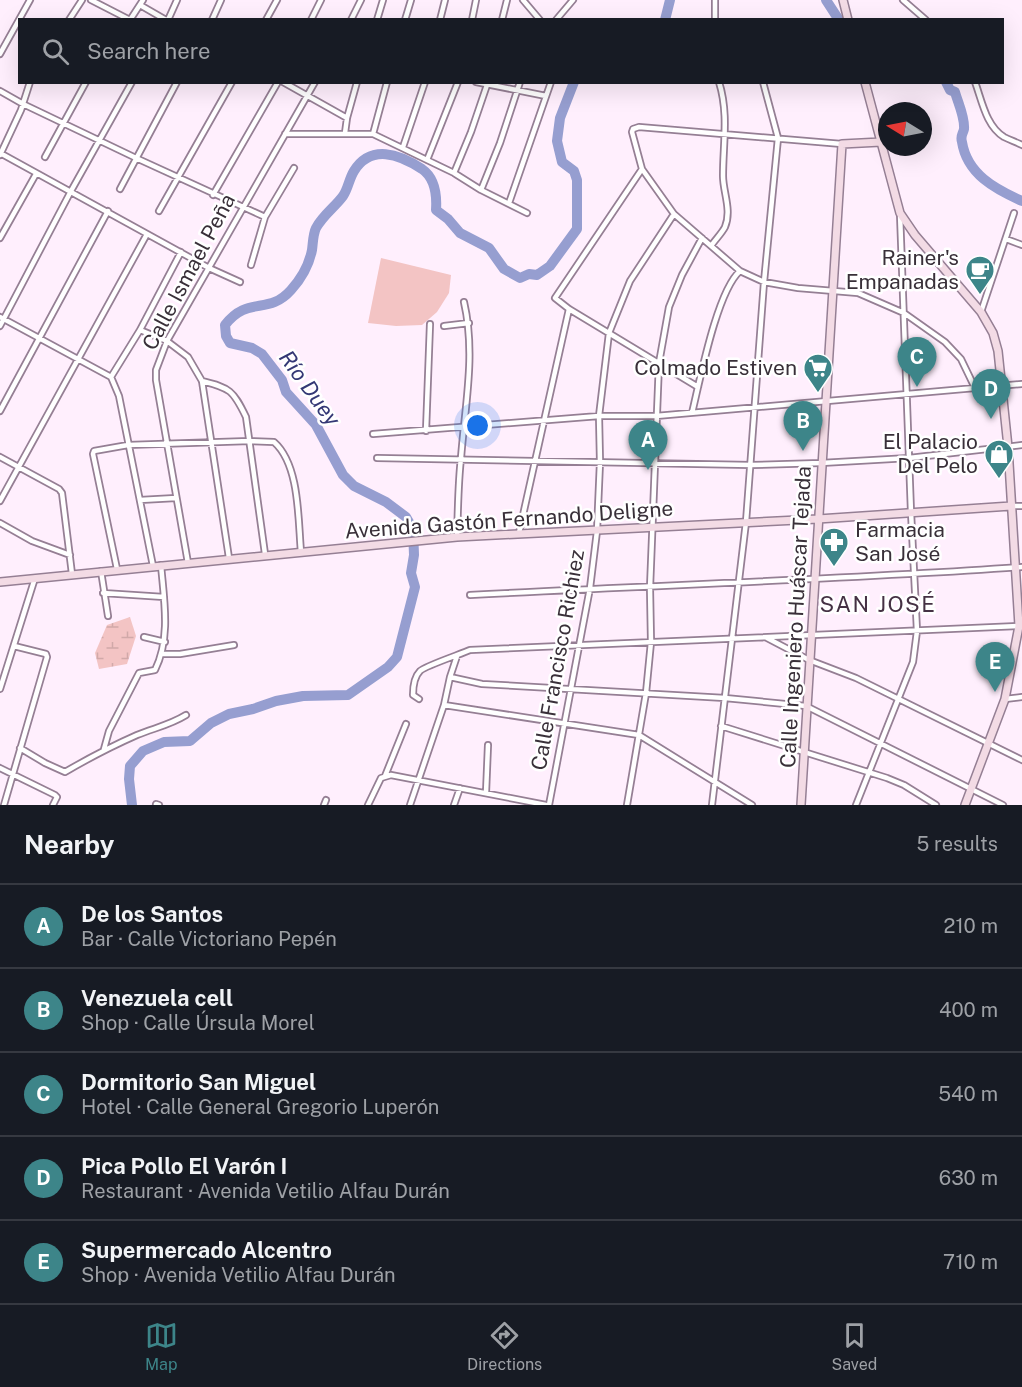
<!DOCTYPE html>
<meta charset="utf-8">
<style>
body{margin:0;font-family:"Public Sans",sans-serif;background:#242831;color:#f1f3f6}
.compass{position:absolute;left:878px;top:102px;width:54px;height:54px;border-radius:50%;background:#171b24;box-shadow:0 6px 24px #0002;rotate:280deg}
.you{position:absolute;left:478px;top:426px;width:21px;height:21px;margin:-15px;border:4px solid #fff;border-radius:50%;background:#1a73e8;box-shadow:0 0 0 9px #1a73e833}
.badge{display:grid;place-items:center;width:39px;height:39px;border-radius:50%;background:#3d8589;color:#fff;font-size:20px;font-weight:700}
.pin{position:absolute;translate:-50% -50px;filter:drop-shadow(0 2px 3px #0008)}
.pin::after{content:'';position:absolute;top:32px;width:21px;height:18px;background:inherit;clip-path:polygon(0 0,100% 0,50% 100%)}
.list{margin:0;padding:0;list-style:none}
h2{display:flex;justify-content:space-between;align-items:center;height:78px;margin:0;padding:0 24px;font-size:26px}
h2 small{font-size:20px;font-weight:400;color:#9ea1a6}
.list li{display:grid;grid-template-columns:39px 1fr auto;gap:18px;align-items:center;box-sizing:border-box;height:84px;padding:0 24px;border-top:2px solid #363941}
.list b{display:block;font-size:22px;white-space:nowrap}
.list p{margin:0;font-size:20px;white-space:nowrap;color:#9ea1a6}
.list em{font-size:20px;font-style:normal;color:#9ea1a6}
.icon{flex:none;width:33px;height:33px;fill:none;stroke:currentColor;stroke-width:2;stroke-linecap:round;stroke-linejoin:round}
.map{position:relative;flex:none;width:1022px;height:805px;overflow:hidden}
.search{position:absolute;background:#171b24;box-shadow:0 6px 24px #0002;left:18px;right:18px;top:18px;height:66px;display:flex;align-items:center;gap:15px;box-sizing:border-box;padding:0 21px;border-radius:0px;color:#9ea1a6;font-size:22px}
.sheet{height:498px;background:#171b24}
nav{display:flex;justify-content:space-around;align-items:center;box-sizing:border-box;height:84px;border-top:2px solid #363941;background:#171b24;font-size:16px;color:#9ea1a6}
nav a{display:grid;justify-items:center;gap:3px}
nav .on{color:#3d8589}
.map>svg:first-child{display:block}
.wetland{fill:url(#wetland-marsh)}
.garden{fill:#f3c4c4}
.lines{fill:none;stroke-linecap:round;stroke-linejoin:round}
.river{stroke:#969ed0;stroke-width:10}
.street-casing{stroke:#957f94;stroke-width:8}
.secondary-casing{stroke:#957f94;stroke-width:10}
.street{stroke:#fff;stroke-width:4.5}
.secondary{stroke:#f3dbe5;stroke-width:7}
.labels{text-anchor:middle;stroke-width:5;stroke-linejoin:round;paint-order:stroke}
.poi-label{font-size:21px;fill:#393039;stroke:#fff;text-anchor:end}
.street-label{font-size:21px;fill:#393039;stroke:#fff}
.water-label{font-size:22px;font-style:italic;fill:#343875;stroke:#fff}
.neighbourhood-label{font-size:22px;letter-spacing:1.5px;fill:#453144;stroke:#fff}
</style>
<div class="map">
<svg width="1022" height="805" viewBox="0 0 1022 805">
<defs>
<pattern id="wetland-marsh" width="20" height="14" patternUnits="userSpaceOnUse" patternTransform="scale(1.5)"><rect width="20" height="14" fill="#f3c4c4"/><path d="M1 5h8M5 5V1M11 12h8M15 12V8" fill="none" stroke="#d1a9a9"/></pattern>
</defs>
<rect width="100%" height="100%" fill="#ffeffd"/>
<path class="wetland" d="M 130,617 L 136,636 L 127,664 L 99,669 L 95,653 L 107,625 Z"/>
<path class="garden" d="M 381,258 L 451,275 L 449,293 L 437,312 L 422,325 L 396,326 L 368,323 Z"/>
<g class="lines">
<path class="river" d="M 826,0 L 839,20
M 665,20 L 670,0
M 946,82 L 950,90 L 955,92 C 958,103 965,117 964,129 C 963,134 960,136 962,142 C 967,174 995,189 1022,201
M 132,805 L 129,779 L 130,766 L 143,751 L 164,742 L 190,741 L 211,723 L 229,714 L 253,709 L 276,701 L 303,696 L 348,695 L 388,667 L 397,657 L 415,587 L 411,573 L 414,555 L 413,529 L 406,517 L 386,502 L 354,486 L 343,475 L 316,425 L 286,392 L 282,380 L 262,354 L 252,348 L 230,343 L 226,336 L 225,325 C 248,295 268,316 291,290 C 301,279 309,265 312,250 C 313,243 313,234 316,228 C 323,215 335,207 343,196 C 348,189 349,179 354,171 C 371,144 399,154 422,169 C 435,178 437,195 436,210 L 448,219 L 460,233 L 489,248 L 504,269 L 520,278 L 529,274 L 537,275 L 550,266 L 577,229 L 577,180 L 574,171 L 562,162 L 557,141 L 560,118 L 574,82"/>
<g class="street-casing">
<path id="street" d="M 91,0 L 130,20 L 143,0
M 523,0 L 540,20
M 715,0 L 715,20
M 903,0 L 926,20
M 140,5 L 166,20
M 69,20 L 82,0
M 168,20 L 177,0
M 212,20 L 221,0
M 266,20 L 277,0
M 311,20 L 321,0
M 351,20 L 361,0
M 377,20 L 383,0
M 405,20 L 411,0
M 440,20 L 445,0
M 472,20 L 476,0
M 502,20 L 507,0
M 556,20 L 573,0
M 0,54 L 30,0
M 283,82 L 347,118
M 476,82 L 546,96
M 975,82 C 982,101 986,126 1004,137 C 1010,140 1016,142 1022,145
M 0,91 L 23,104 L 136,158 L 265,217
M 345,133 L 347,118 L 357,82
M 285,134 L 373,134 L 454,173 L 481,190 L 527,213
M 373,134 L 387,82
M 842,144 L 639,127 L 633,129 L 632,132 L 642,169 L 674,214 L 740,271 L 764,282 L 798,288 L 858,293 L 904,313 L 945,342 L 961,359 L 975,388
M 403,147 L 425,82
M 0,153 L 209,268 L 240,282
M 0,155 L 21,110 L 30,82
M 45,157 L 86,82
M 427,160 L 458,82
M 642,169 L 555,298 L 569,309 L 698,387
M 454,173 L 471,132 L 488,82
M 120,189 L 177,82
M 481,190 L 500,143 L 520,82
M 213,195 L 278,82
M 509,203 L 551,82
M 159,211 L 232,82
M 0,238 L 36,174
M 1006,239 L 1022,245
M 711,246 C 715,240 722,233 725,227 C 732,210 723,192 723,176 C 723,144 729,114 719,82
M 251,265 L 265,217 L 294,168
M 981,312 L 1014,213
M 0,317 L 111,377 L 119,396 L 153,566
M 0,326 L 71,191 L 132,82
M 444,326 L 469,323
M 140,330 L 167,341 L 188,357 L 202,381 L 229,558
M 111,377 L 140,330 L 181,252
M 202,381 C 230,388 233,390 246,417 L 265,554
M 0,411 L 108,211
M 692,413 C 700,380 717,291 740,271
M 426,431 L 430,324
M 373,434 L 599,416 L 656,416 L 1022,384
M 0,457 L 59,489 L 62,493 L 72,574
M 377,458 L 751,465 L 821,463 L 909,458 L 1022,445
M 140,500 L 176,498
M 0,501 L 147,234
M 1011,506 L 1022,506
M 0,523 L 32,541 L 70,555
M 519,533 L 569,309
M 457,537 C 458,511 458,484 461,458 C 465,405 476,354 464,302
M 188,563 L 156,380 L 156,370 L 167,341 L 315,82
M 117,569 L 93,454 L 94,451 L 128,445 L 250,441 L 274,442 C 300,465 298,520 301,552
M 101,571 L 108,616
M 103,593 L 164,597
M 470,595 C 654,585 838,580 1022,567
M 144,637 L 165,642
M 767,638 L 809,660 L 856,678 L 1022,760
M 163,654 L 180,654 L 234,645
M 450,677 L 482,684 L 725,698 L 806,706 L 1003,805
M 0,689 L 35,578
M 419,699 L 413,695 C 413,687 414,677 420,671 C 425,666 461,654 470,650 L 1019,626
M 1005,699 L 1022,697
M 444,705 L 639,735 L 752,805
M 721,726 L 887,778 L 904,785 L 936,805
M 20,748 L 45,763 L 65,772 C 89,758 112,746 137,735 C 154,728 170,725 186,715
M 104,749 L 109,731 L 139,673 L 155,670 C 171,638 164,600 161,565
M 0,768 L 55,795 L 57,797 L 53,805
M 385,776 L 406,724
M 486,793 L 488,745
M 156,804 L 159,805
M 4,805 L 47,657 L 46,654 L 14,646
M 324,805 L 326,800
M 368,805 L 381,778 L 391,775 L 546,805
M 410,805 L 444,705 L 450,677 L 457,656
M 454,805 L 460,788
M 549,805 L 590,588 L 597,531 L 600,462 L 599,416 L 609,333 L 630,281 L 674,214
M 627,805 L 646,693 L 651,642 L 650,588 L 659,363 L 669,307 L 682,275 L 702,238
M 712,805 L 746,522 L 764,282 L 778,138 L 763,82
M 856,805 L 913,662 L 917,631 L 911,512 L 900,214"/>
</g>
<g class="secondary-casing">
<path id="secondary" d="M 843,0 L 848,20
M 865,82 L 900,213 L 915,235 L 981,312 L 993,333 L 998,351 L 1008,447 L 1019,626 L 1005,699 L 965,805
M 0,582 L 457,537 L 818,519 L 1011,506
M 801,805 L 842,144 L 881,142"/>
</g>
<use href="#street" class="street"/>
<use href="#secondary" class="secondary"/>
</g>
<defs>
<g id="cafe-pin" transform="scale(1.5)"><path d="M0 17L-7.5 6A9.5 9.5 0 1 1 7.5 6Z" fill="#3d8589" stroke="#fff"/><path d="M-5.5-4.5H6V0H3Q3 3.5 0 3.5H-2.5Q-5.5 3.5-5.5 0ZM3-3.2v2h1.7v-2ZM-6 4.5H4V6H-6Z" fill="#fff"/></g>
<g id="supermarket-pin" transform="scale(1.5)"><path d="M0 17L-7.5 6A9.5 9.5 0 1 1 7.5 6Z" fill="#3d8589" stroke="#fff"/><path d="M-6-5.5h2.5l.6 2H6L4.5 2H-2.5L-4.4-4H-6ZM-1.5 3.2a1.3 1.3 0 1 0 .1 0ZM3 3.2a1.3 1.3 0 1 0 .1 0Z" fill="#fff"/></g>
<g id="shop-pin" transform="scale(1.5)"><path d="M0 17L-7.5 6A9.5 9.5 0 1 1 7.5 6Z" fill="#3d8589" stroke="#fff"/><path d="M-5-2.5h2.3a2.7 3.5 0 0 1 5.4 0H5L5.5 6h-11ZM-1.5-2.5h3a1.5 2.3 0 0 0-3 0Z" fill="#fff"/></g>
<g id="pharmacy-pin" transform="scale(1.5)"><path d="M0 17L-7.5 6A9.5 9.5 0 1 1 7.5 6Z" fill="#3d8589" stroke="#fff"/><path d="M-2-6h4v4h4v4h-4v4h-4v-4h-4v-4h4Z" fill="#fff"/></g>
</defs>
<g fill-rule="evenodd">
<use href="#cafe-pin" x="980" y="270"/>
<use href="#supermarket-pin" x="818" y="368"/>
<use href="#shop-pin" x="999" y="454"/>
<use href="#pharmacy-pin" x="834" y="542"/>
</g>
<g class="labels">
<g class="poi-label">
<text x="959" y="265">Rainer's<tspan x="959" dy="24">Empanadas</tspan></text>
<text x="797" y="375">Colmado Estiven</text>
<text x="978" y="449">El Palacio<tspan x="978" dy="24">Del Pelo</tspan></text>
<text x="855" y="537" text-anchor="start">Farmacia<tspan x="855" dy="24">San José</tspan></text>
</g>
<g class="street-label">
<text transform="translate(189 272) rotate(-62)" y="7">Calle Ismael Peña</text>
<text transform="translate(509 520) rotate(-4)" y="7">Avenida Gastón Fernando Deligne</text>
<text transform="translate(796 617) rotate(-87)" y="7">Calle Ingeniero Huáscar Tejada</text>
<text transform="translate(558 660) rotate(-80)" y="7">Calle Francisco Richiez</text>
</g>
<g class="water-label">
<text transform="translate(310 388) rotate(54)" y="8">Río Duey</text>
</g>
<g class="neighbourhood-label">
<text x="878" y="612">SAN JOSÉ</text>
</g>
</g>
</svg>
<svg class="compass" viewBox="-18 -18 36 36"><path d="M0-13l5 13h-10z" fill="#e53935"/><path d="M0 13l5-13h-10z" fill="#9ea1a6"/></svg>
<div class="you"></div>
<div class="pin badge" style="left:648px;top:470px">A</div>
<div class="pin badge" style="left:803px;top:451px">B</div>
<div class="pin badge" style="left:917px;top:387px">C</div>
<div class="pin badge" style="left:991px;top:419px">D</div>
<div class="pin badge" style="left:995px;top:692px">E</div>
<div class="search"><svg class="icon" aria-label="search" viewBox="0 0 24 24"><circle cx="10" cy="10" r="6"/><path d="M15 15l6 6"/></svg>Search here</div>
</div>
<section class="sheet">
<h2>Nearby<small>5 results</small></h2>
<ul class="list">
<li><span class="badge">A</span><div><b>De los Santos</b><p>Bar · Calle Victoriano Pepén</p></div><em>210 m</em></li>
<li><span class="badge">B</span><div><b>Venezuela cell</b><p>Shop · Calle Úrsula Morel</p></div><em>400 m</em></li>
<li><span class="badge">C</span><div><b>Dormitorio San Miguel</b><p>Hotel · Calle General Gregorio Luperón</p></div><em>540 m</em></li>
<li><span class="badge">D</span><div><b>Pica Pollo El Varón I</b><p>Restaurant · Avenida Vetilio Alfau Durán</p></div><em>630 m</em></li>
<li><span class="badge">E</span><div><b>Supermercado Alcentro</b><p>Shop · Avenida Vetilio Alfau Durán</p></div><em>710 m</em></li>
</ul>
</section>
<nav>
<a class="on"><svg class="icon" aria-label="map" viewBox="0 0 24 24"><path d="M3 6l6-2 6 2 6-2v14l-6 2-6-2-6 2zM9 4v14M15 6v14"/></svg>Map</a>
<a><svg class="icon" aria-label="directions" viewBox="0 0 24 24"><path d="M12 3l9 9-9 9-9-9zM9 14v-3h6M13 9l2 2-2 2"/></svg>Directions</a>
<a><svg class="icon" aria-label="saved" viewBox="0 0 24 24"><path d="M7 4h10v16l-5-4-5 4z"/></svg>Saved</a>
</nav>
